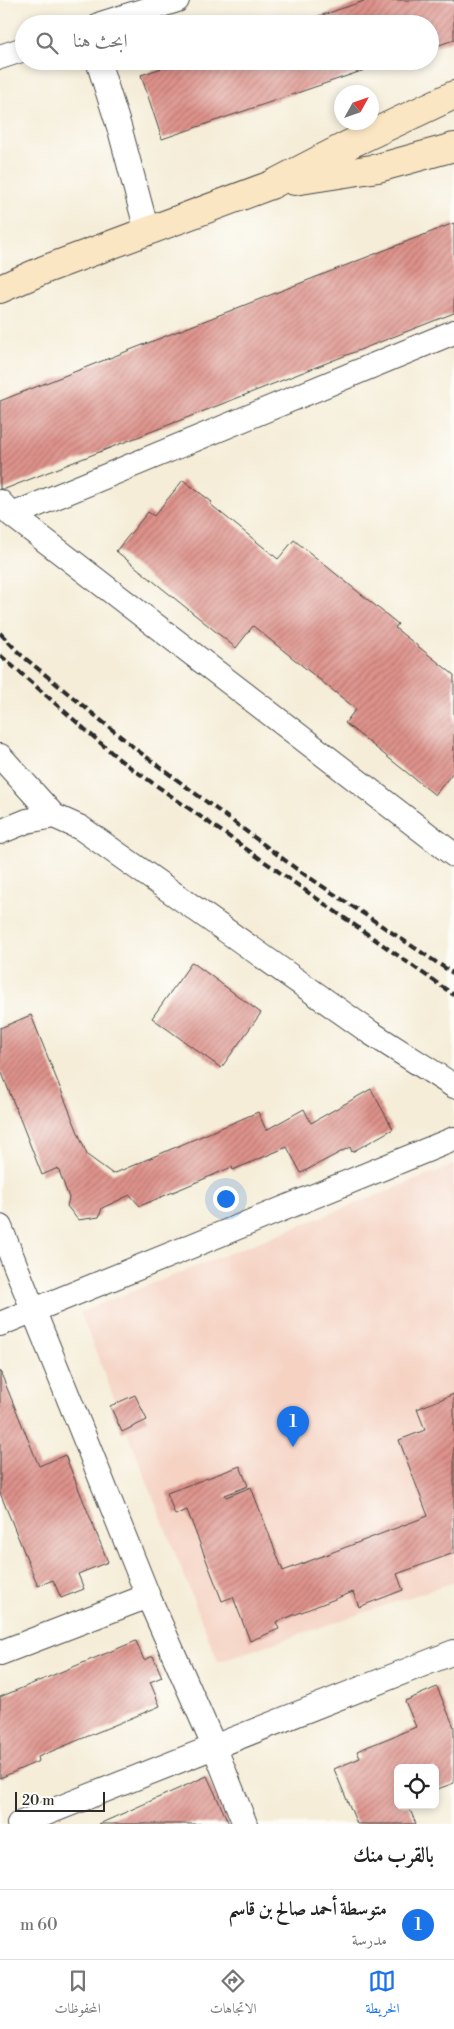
<!DOCTYPE html>
<html lang="ar">
<meta charset="utf-8">
<style>
body{margin:0;font-family:"Libre Bodoni",Amiri,serif;background:#f6f6f6;color:#222;direction:rtl}
.controls{position:absolute;right:15px;bottom:15px;display:grid;overflow:hidden;border-radius:8px;box-shadow:0 2px 8px #0003}
.controls button{width:45px;height:45px;display:grid;place-items:center;padding:0;border:0;border-bottom:1px solid #e0e0e0;background:#fff;color:#222;font:25px sans-serif}
.compass{position:absolute;left:334px;top:85px;width:45px;height:45px;border-radius:50%;background:#fff;box-shadow:0 2px 8px #0003;rotate:50deg}
.scale{position:absolute;left:15px;bottom:12px;width:90px;box-sizing:border-box;padding-left:5px;border:2px solid #2b2b2b;border-top:0;font-size:14px;line-height:18px;white-space:nowrap;color:#2b2b2b;-webkit-text-stroke:4px #fdfcf7;paint-order:stroke}
.you{position:absolute;left:225px;top:1198px;width:18px;height:18px;margin:-12px;border:4px solid #fff;border-radius:50%;background:#1a73e8;box-shadow:0 0 0 8px #1a73e833}
.badge{display:grid;place-items:center;width:32px;height:32px;border-radius:50%;background:#1a73e8;color:#fff;font-size:16px;font-weight:700}
.pin{position:absolute;translate:-50% -41px;filter:drop-shadow(0 1px 2px #0008)}
.pin::after{content:'';position:absolute;top:26px;width:18px;height:15px;background:inherit;clip-path:polygon(0 0,100% 0,50% 100%)}
.list{margin:0;padding:0;list-style:none}
h2{display:flex;justify-content:space-between;align-items:center;height:65px;margin:0;padding:0 20px;font-size:21px}
h2 small{font-size:16px;font-weight:400;color:#767676}
.list li{display:grid;grid-template-columns:32px 1fr auto;gap:15px;align-items:center;box-sizing:border-box;height:70px;padding:0 20px;border-top:1px solid #e0e0e0}
.list b{display:block;font-size:19px;white-space:nowrap}
.list p{margin:0;font-size:16px;white-space:nowrap;color:#767676}
.list em{font-size:16px;font-style:normal;color:#767676}
.icon{flex:none;width:28px;height:28px;fill:none;stroke:currentColor;stroke-width:2;stroke-linecap:round;stroke-linejoin:round}
.map{position:relative;flex:none;width:454px;height:1824px;overflow:hidden;direction:ltr}
.search{position:absolute;background:#fff;box-shadow:0 2px 8px #0003;left:15px;right:15px;top:15px;height:55px;display:flex;align-items:center;gap:12px;box-sizing:border-box;padding:0 18px;border-radius:28px;color:#767676;font-size:19px}
.sheet{height:135px;background:#fff}
nav{display:flex;justify-content:space-around;align-items:center;box-sizing:border-box;height:70px;border-top:1px solid #e0e0e0;background:#fff;font-size:14px;color:#767676}
nav a{display:grid;justify-items:center;gap:2px}
nav .on{color:#1a73e8}
.map>svg:first-child{display:block}
.built{fill:#f5d2c2}
.building{fill:url(#building-hatch)}
.lines{fill:none;stroke-linecap:round;stroke-linejoin:round}
.street-casing{stroke:#494845;stroke-width:26}
.secondary-casing{stroke:#494845;stroke-width:30}
.street{stroke:#fff;stroke-width:24}
.secondary{stroke:#fbe6c4;stroke-width:28}
.rail{stroke:#2b2b2b;stroke-width:4;stroke-dasharray:8 4;stroke-linecap:butt}
</style>
<div class="map">
<svg width="454" height="1824" viewBox="0 0 454 1824">
<defs>
<pattern id="building-hatch" width="6" height="6" patternUnits="userSpaceOnUse" patternTransform="scale(1.25)"><rect width="6" height="6" fill="#de928b"/><path d="M-1 1l2-2M0 6l6-6M5 7l2-2" fill="none" stroke="#b47772"/></pattern>
</defs>
<rect width="100%" height="100%" fill="#fdfcf7"/>
<filter id="ink" filterUnits="userSpaceOnUse"><feTurbulence type="fractalNoise" baseFrequency=".02" numOctaves="2"/><feDisplacementMap in="SourceGraphic" scale="10" xChannelSelector="R" yChannelSelector="G"/><feConvolveMatrix kernelMatrix="1 2 1 2 8 2 1 2 1" color-interpolation-filters="sRGB"/></filter>
<filter id="wash" filterUnits="userSpaceOnUse"><feTurbulence type="fractalNoise" baseFrequency=".0096" numOctaves="4" result="noise"/><feDisplacementMap in="SourceGraphic" scale="20" xChannelSelector="R" yChannelSelector="G"/><feGaussianBlur stdDeviation="1.12" result="paint"/><feColorMatrix in="noise" values="0 0 0 0 0 0 0 0 0 0 0 0 0 0 0 0 0 1.4 0 .05"/><feComposite in="paint" operator="in"/></filter>
<g filter="url(#wash)">
<rect width="100%" height="100%" fill="#f5edd8"/>
<path class="built" d="M 454,1165 L 454,1582 L 218,1662 L 80,1312 Z"/>
<g id="blocks">
<path class="building" d="M 367,0 L 454,0 L 454,40 L 430,48 L 430,24 L 296,24 Z
M 183,61 L 391,61 L 162,139 L 141,75 Z
M 454,223 L 454,313 L 5,489 L 0,489 L 0,401 Z
M 183,480 L 212,502 L 210,504 L 278,559 L 294,540 L 398,624 L 395,628 L 454,675 L 454,771 L 435,795 L 345,723 L 356,709 L 253,626 L 236,648 L 116,551 L 148,512 L 154,516 Z
M 192,962 L 261,1013 L 221,1068 L 152,1018 Z
M 31,1015 L 87,1155 L 113,1174 L 258,1112 L 266,1130 L 304,1109 L 311,1123 L 371,1089 L 393,1129 L 352,1152 L 350,1147 L 301,1173 L 287,1147 L 233,1170 L 232,1167 L 140,1206 L 130,1195 L 102,1208 L 99,1217 L 78,1220 L 67,1206 L 69,1198 L 58,1168 L 42,1175 L 0,1068 L 0,1028 Z
M 0,1371 L 39,1466 L 65,1455 L 108,1562 L 78,1574 L 84,1589 L 61,1598 L 53,1580 L 38,1586 L 0,1493 Z
M 454,1394 L 454,1553 L 397,1574 L 403,1590 L 359,1607 L 353,1592 L 276,1622 L 279,1629 L 250,1641 L 233,1597 L 222,1601 L 187,1510 L 175,1515 L 167,1493 L 240,1466 L 248,1486 L 225,1495 L 226,1497 L 251,1487 L 283,1571 L 428,1516 L 399,1440 L 425,1430 L 417,1409 Z
M 135,1395 L 147,1420 L 122,1432 L 110,1406 Z
M 136,1641 L 144,1660 L 153,1656 L 162,1677 L 150,1682 L 160,1706 L 38,1757 L 39,1761 L 0,1778 L 0,1697 Z
M 437,1687 L 454,1727 L 454,1783 L 435,1790 L 435,1768 L 398,1768 L 398,1805 L 408,1805 L 416,1824 L 357,1824 L 334,1769 L 360,1758 L 357,1751 L 416,1727 L 405,1701 Z
M 207,1776 L 229,1824 L 99,1824 Z"/>
</g>
</g>
<g filter="url(#ink)">
<use href="#blocks" fill-opacity="0" stroke="#494845" stroke-width="1"/>
<g class="lines">
<g class="street-casing">
<path id="street" d="M 101,24 L 177,0
M 0,57 L 24,49
M 98,61 L 120,130 L 147,231
M 0,502 L 12,515 L 454,855
M 12,515 L 454,332
M 0,756 L 54,816
M 0,832 L 27,821 L 54,816 L 81,828 L 371,1033 L 454,1086
M 0,1227 L 148,1596 L 214,1746 L 245,1824
M 0,1324 L 454,1139
M 0,1653 L 148,1596
M 19,1824 L 454,1652"/>
</g>
<g class="secondary-casing">
<path id="secondary" d="M 294,181 L 378,168 L 454,147
M 0,289 L 46,269 L 271,185 L 348,145 L 454,95"/>
</g>
<use href="#street" class="street"/>
<use href="#secondary" class="secondary"/>
<path class="rail" d="M 0,633 L 20,654 L 137,750 L 298,870 L 454,974
M 0,655 L 120,760 L 454,995"/>
</g>
</g>
</svg>
<div class="controls">
<button><svg class="icon" aria-label="locate" viewBox="0 0 24 24"><circle cx="12" cy="12" r="6"/><path d="M12 2v4M12 18v4M2 12h4M18 12h4"/></svg></button>
</div>
<svg class="compass" viewBox="-18 -18 36 36"><path d="M0-13l5 13h-10z" fill="#e53935"/><path d="M0 13l5-13h-10z" fill="#767676"/></svg>
<div class="scale">20 m</div>
<div class="you"></div>
<div class="pin badge" style="left:293px;top:1447px">1</div>
<div class="search"><svg class="icon" aria-label="search" viewBox="0 0 24 24"><circle cx="10" cy="10" r="6"/><path d="M15 15l6 6"/></svg>ابحث هنا</div>
</div>
<section class="sheet">
<h2>بالقرب منك<small></small></h2>
<ul class="list">
<li><span class="badge">1</span><div><b>متوسطة أحمد صالح بن قاسم</b><p>مدرسة</p></div><em>60 m</em></li>
</ul>
</section>
<nav>
<a class="on"><svg class="icon" aria-label="map" viewBox="0 0 24 24"><path d="M3 6l6-2 6 2 6-2v14l-6 2-6-2-6 2zM9 4v14M15 6v14"/></svg>الخريطة</a>
<a><svg class="icon" aria-label="directions" viewBox="0 0 24 24"><path d="M12 3l9 9-9 9-9-9zM9 14v-3h6M13 9l2 2-2 2"/></svg>الاتجاهات</a>
<a><svg class="icon" aria-label="saved" viewBox="0 0 24 24"><path d="M7 4h10v16l-5-4-5 4z"/></svg>المحفوظات</a>
</nav>
